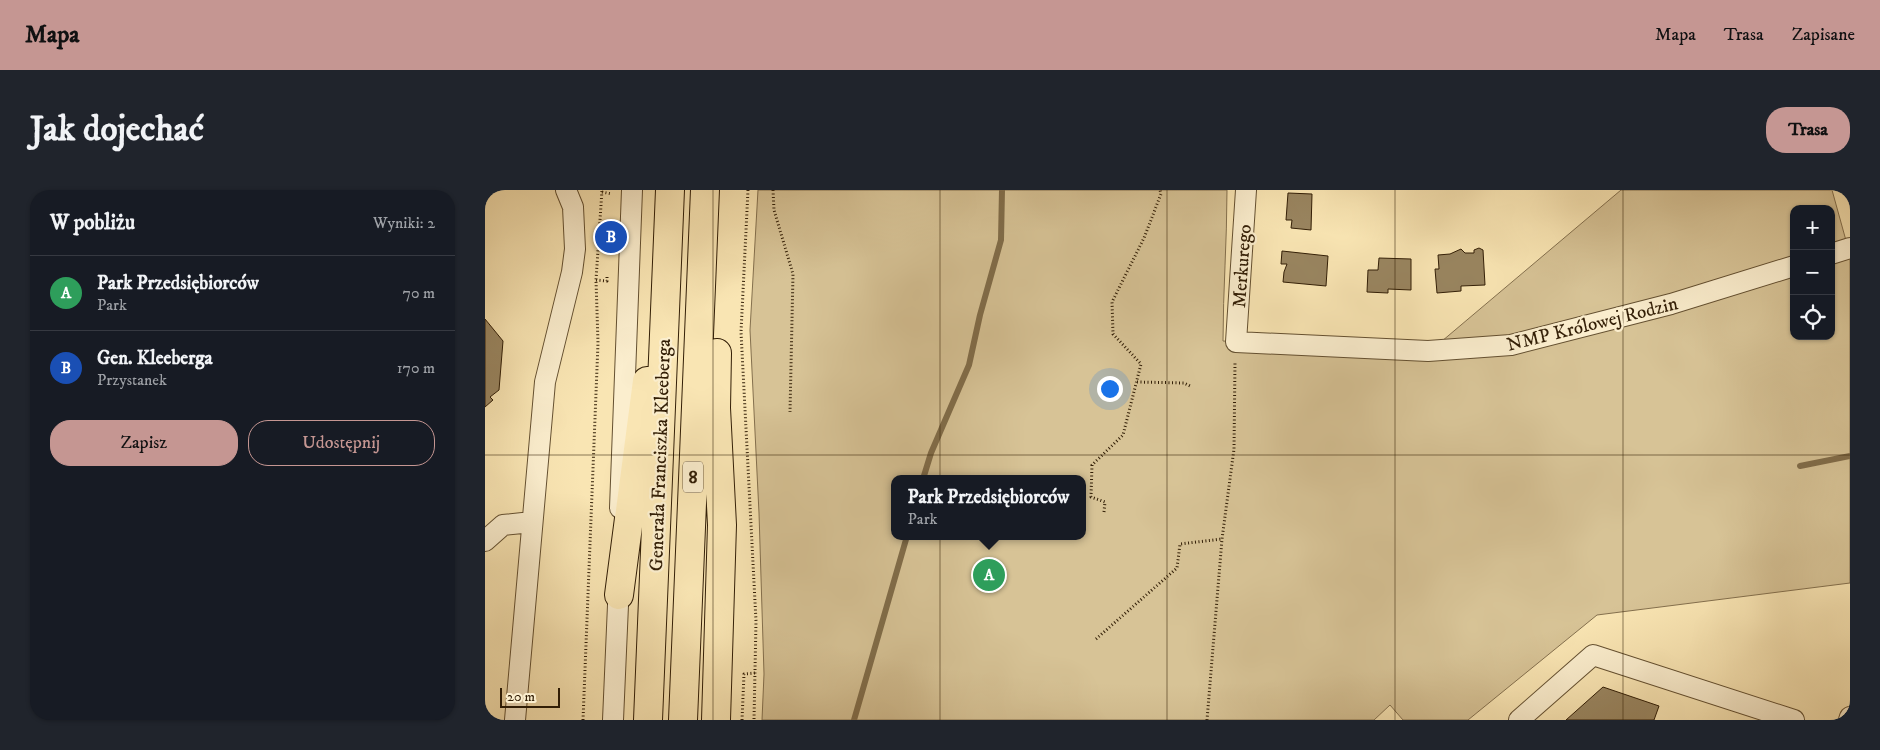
<!DOCTYPE html>
<html lang="pl">
<meta charset="utf-8">
<style>
body{margin:0;font-family:"IM FELL DW Pica",serif;background:#20242c;color:#f1f3f6}
.controls{position:absolute;right:15px;top:15px;display:grid;overflow:hidden;border-radius:10px;box-shadow:0 1px 4px #0004}
.controls button{width:45px;height:45px;display:grid;place-items:center;padding:0;border:0;border-bottom:1px solid #363941;background:#171b24;color:#f1f3f6;font:25px sans-serif}
.scale{position:absolute;left:15px;bottom:12px;width:60px;box-sizing:border-box;padding-left:5px;border:2px solid #321e06;border-top:0;font-size:14px;line-height:18px;white-space:nowrap;color:#321e06;-webkit-text-stroke:4px #fbeece;paint-order:stroke}
.you{position:absolute;left:624px;top:198px;width:18px;height:18px;margin:-12px;border:4px solid #fff;border-radius:50%;background:#1a73e8;box-shadow:0 0 0 8px #1a73e833}
.badge{display:grid;place-items:center;width:32px;height:32px;border-radius:50%;background:#c59692;color:#fff;font-size:16px;font-weight:700}
.pin{position:absolute;translate:-50% -50%;border:2px solid #fff;box-shadow:0 1px 5px #0006}
.popup{position:absolute;left:406px;top:285px;width:195px;height:65px;box-sizing:border-box;display:grid;place-content:center;border-radius:10px;background:#171b24;filter:drop-shadow(0 1px 4px #0005);font-size:16px;white-space:nowrap;color:#9ea1a6}
.popup b{font-size:19px;color:#f1f3f6}
.popup::after{content:'';position:absolute;left:50%;top:100%;margin-left:-10px;border:10px solid transparent;border-top-color:#171b24}
.list{margin:0;padding:0;list-style:none}
h2{display:flex;justify-content:space-between;align-items:center;height:65px;margin:0;padding:0 20px;font-size:21px}
h2 small{font-size:16px;font-weight:400;color:#9ea1a6}
.list li{display:grid;grid-template-columns:32px 1fr auto;gap:15px;align-items:center;box-sizing:border-box;height:75px;padding:0 20px;border-top:1px solid #363941}
.list b{display:block;font-size:19px;white-space:nowrap}
.list p{margin:0;font-size:16px;white-space:nowrap;color:#9ea1a6}
.list em{font-size:16px;font-style:normal;color:#9ea1a6}
.actions{display:flex;gap:10px;padding:15px 20px}
.actions a{flex:1;padding:11px 0;border:1px solid #c59692;border-radius:20px;text-align:center;font-size:18px;color:#c59692}
.actions .main{background:#c59692;color:#111}
.icon{flex:none;width:28px;height:28px;fill:none;stroke:currentColor;stroke-width:2;stroke-linecap:round;stroke-linejoin:round}
.map{position:relative;flex:none;width:1365px;height:530px;overflow:hidden;border-radius:20px}
header{display:flex;align-items:center;gap:30px;box-sizing:border-box;height:70px;padding:0 25px;background:#c59692;color:#111}
header strong{font-size:24px}
nav{display:flex;gap:28px;margin-inline-start:auto;font-size:18px}
.intro{display:flex;align-items:center;justify-content:space-between;box-sizing:border-box;height:120px;padding:0 30px}
h1{margin:0;font-size:35px}
.button{padding:12px 22px;border-radius:20px;background:#c59692;color:#111;font-size:18px;font-weight:700}
main{display:flex;gap:30px;padding:0 30px}
aside{flex:1;background:#171b24;border-radius:20px;box-shadow:0 1px 4px #0004}
.map>svg:first-child{display:block}
.green{fill:#d7c396;stroke:#84704e;fill-rule:evenodd}
.lines{fill:none;stroke-linecap:round;stroke-linejoin:round}
.stream{stroke:#816d4a;stroke-width:6}
.building{fill:#998560;stroke:#321e06}
.minor-casing{stroke:#645031;stroke-width:22}
.highway-casing{stroke:#321e06;stroke-width:30}
.path{stroke:#321e06;stroke-width:3;stroke-dasharray:1 2.5;stroke-linecap:butt}
.minor{stroke:#fbeece;stroke-width:20}
.highway{stroke:#f9e5b3;stroke-width:28}
.grid{fill:none;stroke:#321e06;stroke-width:1;stroke-opacity:0.55}
.labels{text-anchor:middle;stroke-width:4.5;stroke-linejoin:round;paint-order:stroke}
.shield{fill:#fbeece;stroke:#6e5c42;stroke-width:1}
.shield-label{font-size:18px;font-weight:bold;fill:#321e06}
.street-label{font-size:19px;fill:#321e06;stroke:#fbeece}
</style>
<header>
<strong>Mapa</strong>
<nav><a>Mapa</a><a>Trasa</a><a>Zapisane</a></nav>
</header>
<div class="intro"><h1>Jak dojechać</h1><a class="button">Trasa</a></div>
<main>
<aside>
<h2>W pobliżu<small>Wyniki: 2</small></h2>
<ul class="list">
<li><span class="badge" style="background:#2e9e5b">A</span><div><b>Park Przedsiębiorców</b><p>Park</p></div><em>70 m</em></li>
<li><span class="badge" style="background:#1a4fb4">B</span><div><b>Gen. Kleeberga</b><p>Przystanek</p></div><em>170 m</em></li>
</ul>
<div class="actions"><a class="main">Zapisz</a><a>Udostępnij</a></div>
</aside>
<div class="map">
<svg width="1365" height="530" viewBox="0 0 1365 530">
<rect width="100%" height="100%" fill="#f9e5b3"/>
<filter id="stains"><feTurbulence type="fractalNoise" baseFrequency=".004" numOctaves="4"/><feColorMatrix values="0 0 0 0 .2 0 0 0 0 .09 0 0 0 0 .02 0 0 0 .5 -.17"/></filter>
<radialGradient id="worn" r=".72"><stop offset=".6" stop-color="#630" stop-opacity="0"/><stop offset="1" stop-color="#630" stop-opacity=".3"/></radialGradient>
<path class="green" d="M 273,0 L 742,0 C 742,51 738,101 738,151 L 944,162 L 1136,0 L 1347,0 L 1365,65 L 1365,393 L 1112,425 L 983,530 L 918,530 L 905,515 L 889,530 L 277,530 L 279,484 L 274,323 L 265,140 ZM 1309,19 L 1346,19 L 1346,146 L 1309,146 ZM 410,289 L 598,289 L 598,346 L 410,346 Z"/>
<g class="lines">
<path class="stream" d="M 1315,276 L 1365,266
M 438,289 L 446,263 L 484,175 L 495,125 L 516,50 L 517,0
M 369,530 L 422,346"/>
</g>
<path class="building" d="M 803,3 L 827,4 L 826,40 L 806,38 L 807,30 L 801,30 Z
M 994,58 L 998,60 L 1000,95 L 976,96 L 976,101 L 952,103 L 950,79 L 954,79 L 953,65 L 965,64 L 976,59 L 980,63 L 989,63 L 989,60 Z
M 797,61 L 843,66 L 841,96 L 798,92 L 799,82 L 802,74 L 796,74 Z
M 894,68 L 926,69 L 926,100 L 903,99 L 903,103 L 882,102 L 883,80 L 893,80 Z
M 0,129 L 18,151 L 14,200 L 5,207 L 8,210 L 0,217 Z
M 1118,497 L 1174,516 L 1169,530 L 1081,530 Z"/>
<g class="lines">
<g class="minor-casing">
<path id="minor" d="M 761,0 L 751,152 L 943,161 L 1026,155 L 1186,114 L 1309,76
M 1346,64 L 1365,58
M 135,318 L 147,0
M 0,351 L 18,335 L 47,332
M 30,530 L 60,192 L 87,82 L 90,59 L 88,17 L 81,0
M 128,530 L 134,392
M 1034,530 L 1108,465 L 1309,530
M 1364,530 L 1365,527"/>
</g>
<g class="highway-casing">
<path id="highway" d="M 134,405 L 162,191
M 163,530 L 185,0
M 198,530 L 220,0
M 231,530 L 237,335 L 231,218 L 232,163"/>
</g>
<path class="path" d="M 263,0 L 256,142 L 271,431 L 269,530
M 288,0 L 289,20 L 308,84 L 305,222
M 117,2 L 127,4
M 111,90 L 122,91 L 122,85
M 652,192 L 699,193 L 707,197
M 619,322 L 620,312 L 606,307 L 607,275 L 638,245 L 656,174 L 628,144 L 627,112 L 659,48 L 676,4 L 675,0
M 611,449 L 692,378 L 695,354 L 737,349
M 98,530 L 113,153 L 111,90 L 117,0
M 257,530 L 259,484 L 270,483
M 722,530 L 737,349 L 749,259 L 750,172"/>
<use href="#minor" class="minor"/>
<use href="#highway" class="highway"/>
</g>
<path class="grid" d="M 228,0 L 228,530M 455,0 L 455,530M 682,0 L 682,530M 910,0 L 910,530M 1138,0 L 1138,530M 0,265 L 1365,265"/>
<g class="labels">
<rect class="shield" x="198" y="271.5" width="20" height="31" rx="4"/>
<g class="shield-label">
<text x="208" y="293">8</text>
</g>
<g class="street-label">
<text transform="translate(756 76) rotate(-86)" y="7">Merkurego</text>
<text transform="translate(1107 133) rotate(-14)" y="7">NMP Królowej Rodzin</text>
<text transform="translate(174 265) rotate(-88)" y="7">Generała Franciszka Kleeberga</text>
</g>
</g>
<rect width="100%" height="100%" filter="url(#stains)"/>
<rect width="100%" height="100%" fill="url(#worn)"/>
</svg>
<div class="controls">
<button>+</button>
<button>−</button>
<button><svg class="icon" aria-label="locate" viewBox="0 0 24 24"><circle cx="12" cy="12" r="6"/><path d="M12 2v4M12 18v4M2 12h4M18 12h4"/></svg></button>
</div>
<div class="scale">20 m</div>
<div class="you"></div>
<div class="pin badge" style="left:504px;top:385px;background:#2e9e5b">A</div>
<div class="popup"><b>Park Przedsiębiorców</b>Park</div>
<div class="pin badge" style="left:126px;top:47px;background:#1a4fb4">B</div>
</div>
</main>
